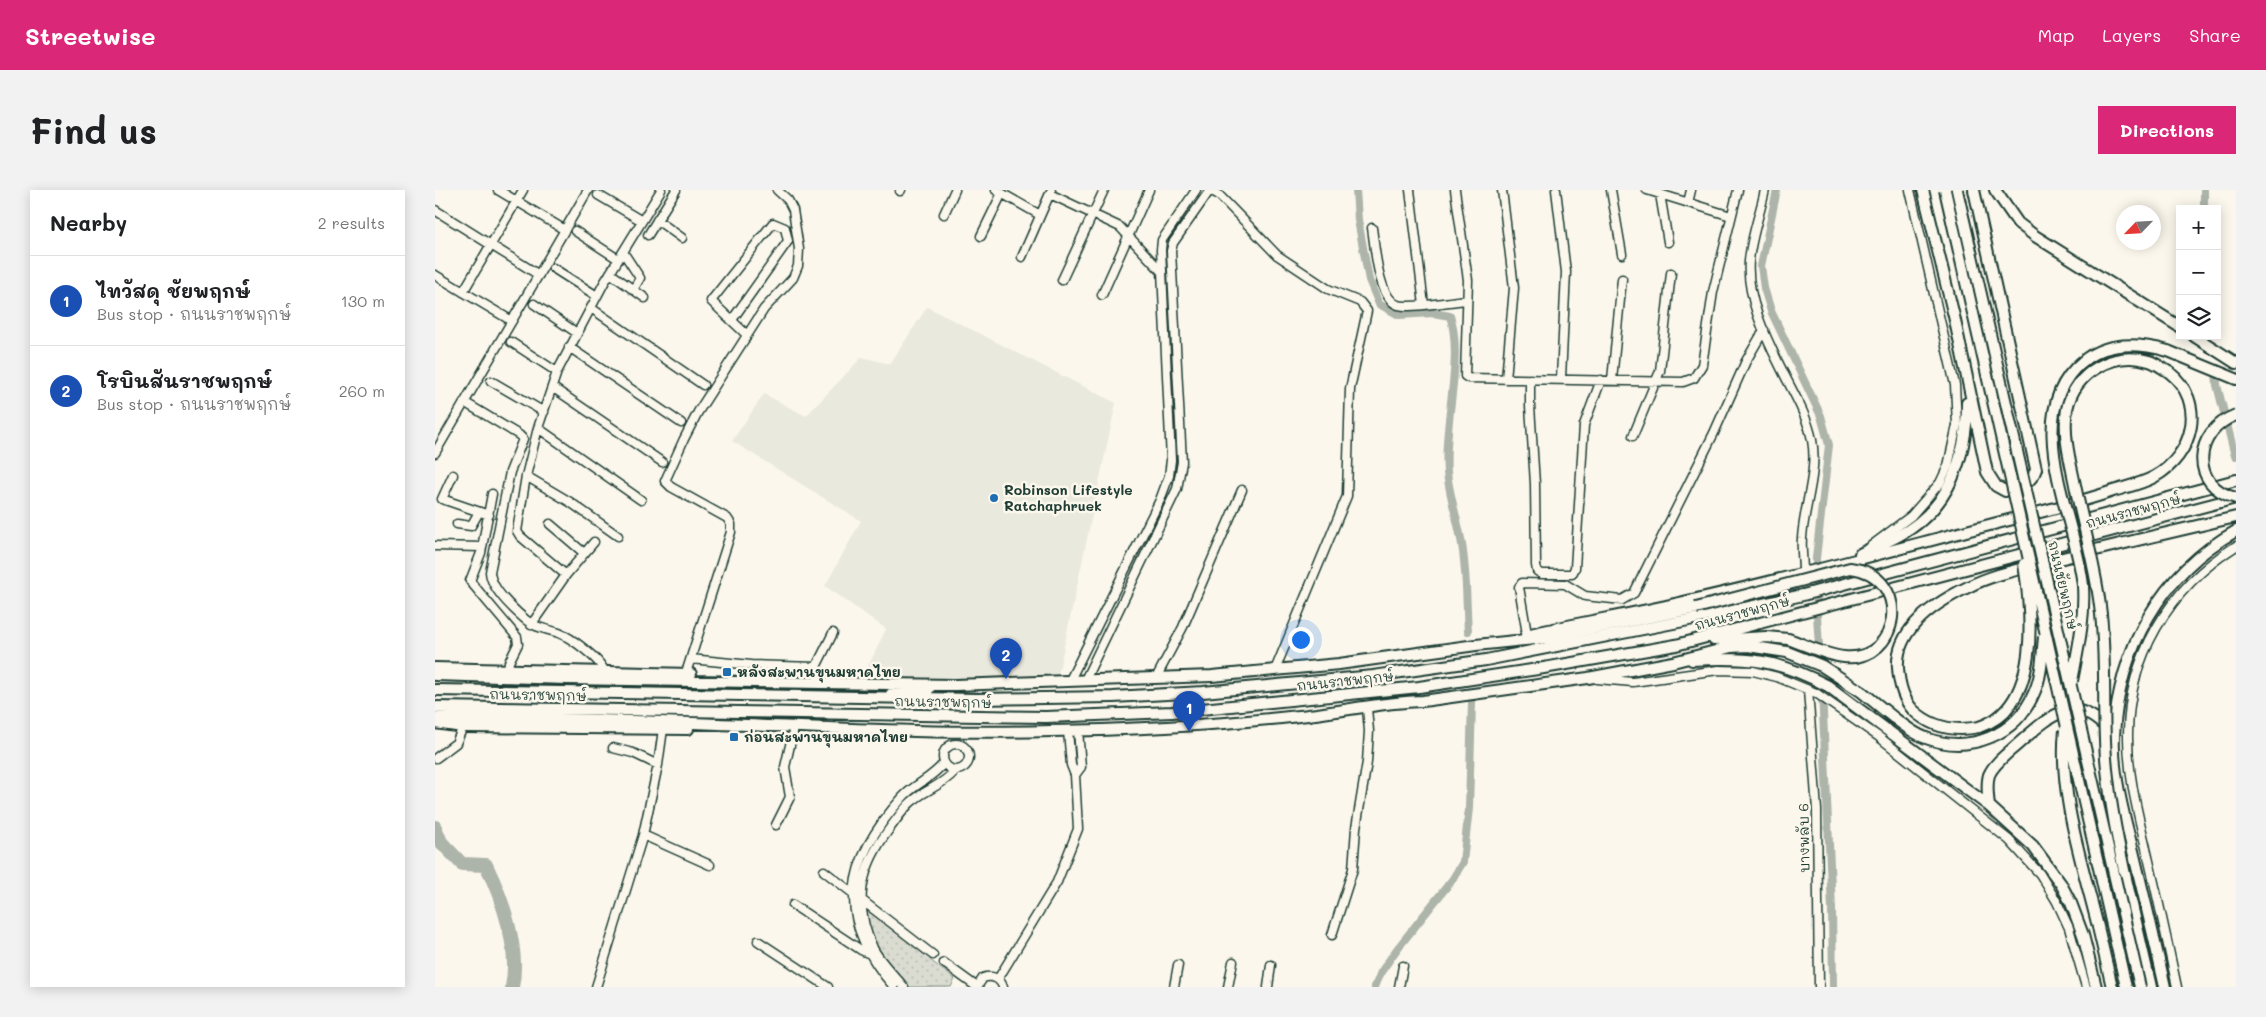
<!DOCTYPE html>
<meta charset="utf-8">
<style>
body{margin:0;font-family:Mali,"Playpen Sans Thai",sans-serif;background:#f2f2f2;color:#202124}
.controls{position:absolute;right:15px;top:15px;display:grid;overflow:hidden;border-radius:0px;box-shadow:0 2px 12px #0003}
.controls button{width:45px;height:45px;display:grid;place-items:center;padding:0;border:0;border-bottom:1px solid #e0e0e0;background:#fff;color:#202124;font:25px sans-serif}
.compass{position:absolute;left:1681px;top:15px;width:45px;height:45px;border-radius:50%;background:#fff;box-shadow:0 2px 12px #0003;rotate:245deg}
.you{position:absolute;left:865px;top:449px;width:18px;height:18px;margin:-12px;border:4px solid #fff;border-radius:50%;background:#1a73e8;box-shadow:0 0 0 8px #1a73e833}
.badge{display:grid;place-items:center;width:32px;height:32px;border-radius:50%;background:#db2777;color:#fff;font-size:16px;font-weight:700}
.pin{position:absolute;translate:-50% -41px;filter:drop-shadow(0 1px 2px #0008)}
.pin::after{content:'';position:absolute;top:26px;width:18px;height:15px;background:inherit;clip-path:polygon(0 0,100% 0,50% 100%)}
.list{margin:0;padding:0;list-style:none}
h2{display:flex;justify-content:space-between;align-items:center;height:65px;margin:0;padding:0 20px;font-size:21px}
h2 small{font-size:16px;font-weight:400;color:#757577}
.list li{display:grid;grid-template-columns:32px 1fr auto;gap:15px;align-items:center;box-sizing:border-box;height:90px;padding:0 20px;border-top:1px solid #e0e0e0}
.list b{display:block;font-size:19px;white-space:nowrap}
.list p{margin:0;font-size:16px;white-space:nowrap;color:#757577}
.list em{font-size:16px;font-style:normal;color:#757577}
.icon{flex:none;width:28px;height:28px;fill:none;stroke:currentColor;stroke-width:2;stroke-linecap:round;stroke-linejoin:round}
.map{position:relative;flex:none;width:1801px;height:797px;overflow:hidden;border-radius:0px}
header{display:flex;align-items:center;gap:30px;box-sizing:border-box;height:70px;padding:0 25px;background:#db2777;color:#fff}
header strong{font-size:24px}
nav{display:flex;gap:28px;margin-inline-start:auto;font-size:18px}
.intro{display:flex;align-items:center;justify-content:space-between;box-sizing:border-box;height:120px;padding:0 30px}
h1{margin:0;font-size:35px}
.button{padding:12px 22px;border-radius:0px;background:#db2777;color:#fff;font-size:18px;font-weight:700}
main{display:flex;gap:30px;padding:0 30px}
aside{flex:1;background:#fff;border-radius:0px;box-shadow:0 2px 12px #0003}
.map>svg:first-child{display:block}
.built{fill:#eae9de}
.grass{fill:url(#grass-dots);stroke:#7d8c82}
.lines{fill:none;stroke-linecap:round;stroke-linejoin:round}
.canal{stroke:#adb4aa;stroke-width:8}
.river{stroke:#adb4aa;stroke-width:14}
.minor-casing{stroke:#1f3d34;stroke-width:11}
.major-casing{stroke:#1f3d34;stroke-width:14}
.minor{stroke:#fbf7ec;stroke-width:8}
.major{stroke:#fbf7ec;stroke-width:10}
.major-bridge-casing{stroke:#1f3d34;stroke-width:14;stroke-linecap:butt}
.major-bridge{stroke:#fbf7ec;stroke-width:10}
.poi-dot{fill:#1f6fb2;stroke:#fbf7ec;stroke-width:2}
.labels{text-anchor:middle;stroke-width:5;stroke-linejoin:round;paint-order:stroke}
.poi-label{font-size:14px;font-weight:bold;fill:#1f3d34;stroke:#fbf7ec;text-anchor:start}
.street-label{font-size:14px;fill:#1f3d34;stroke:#fbf7ec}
</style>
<header>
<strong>Streetwise</strong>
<nav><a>Map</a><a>Layers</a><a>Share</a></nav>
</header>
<div class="intro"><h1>Find us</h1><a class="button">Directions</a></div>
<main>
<aside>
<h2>Nearby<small>2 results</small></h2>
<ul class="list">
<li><span class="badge" style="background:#1a4fb4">1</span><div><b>ไทวัสดุ ชัยพฤกษ์</b><p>Bus stop · ถนนราชพฤกษ์</p></div><em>130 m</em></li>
<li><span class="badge" style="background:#1a4fb4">2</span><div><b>โรบินสันราชพฤกษ์</b><p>Bus stop · ถนนราชพฤกษ์</p></div><em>260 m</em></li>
</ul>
</aside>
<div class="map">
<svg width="1801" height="797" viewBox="0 0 1801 797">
<defs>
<pattern id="grass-dots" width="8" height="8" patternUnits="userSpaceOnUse" patternTransform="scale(1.25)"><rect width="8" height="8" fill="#dbdcd1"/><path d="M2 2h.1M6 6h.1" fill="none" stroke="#bcbeb4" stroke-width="1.8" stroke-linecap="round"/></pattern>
</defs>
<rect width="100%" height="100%" fill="#fbf7ec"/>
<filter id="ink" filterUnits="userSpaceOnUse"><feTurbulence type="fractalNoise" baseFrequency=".02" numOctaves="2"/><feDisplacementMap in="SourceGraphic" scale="10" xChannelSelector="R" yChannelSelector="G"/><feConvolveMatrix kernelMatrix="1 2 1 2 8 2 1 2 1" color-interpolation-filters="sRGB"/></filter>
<g filter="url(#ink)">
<path class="built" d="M 492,117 L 681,213 L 623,485 L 525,490 L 428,487 L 451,439 L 390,396 L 426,331 L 297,251 L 329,204 L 371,226 L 427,167 L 455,174 Z"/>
<path class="grass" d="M 426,709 L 498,765 L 495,770 L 520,789 L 516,797 L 469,797 L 439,760 Z"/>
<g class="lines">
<path class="canal" d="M 921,0 L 923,30 L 934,90 L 944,114 L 964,125 L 998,123 L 1015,126 C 1029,168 1008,233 1012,282 C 1014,304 1022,327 1026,349 C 1032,379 1031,411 1033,441
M 1342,0 L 1326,76 L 1329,98 L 1336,121 L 1386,226 L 1394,255 L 1381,368 L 1382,426 L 1387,501 L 1397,719 L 1398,797
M 1769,19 L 1769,0
M 1781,180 L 1782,195 L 1800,266
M 940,797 L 946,782 L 962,759 L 1017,690 L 1028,672 L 1034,618 L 1037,512"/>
<path class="river" d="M 0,637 L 6,652 L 27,674 L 51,675 C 68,710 85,759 77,797"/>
<g class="minor-casing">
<path id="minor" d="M 63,0 L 130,40
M 561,0 L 605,25
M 776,0 L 784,5 L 842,65 L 893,99 L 925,112 L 932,121 L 915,199 L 912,306 L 840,480
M 975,0 L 989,115
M 1020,0 L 1033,90 L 1030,186 L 1033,188 L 1248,192 L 1259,188 L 1267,175 L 1278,102 L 1303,0
M 1067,0 L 1079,98 L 1071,189
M 1121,0 L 1131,82 L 1126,188
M 1176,0 L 1187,64
M 1212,0 L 1296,26
M 1330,0 C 1325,24 1316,47 1314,71 C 1311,106 1330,146 1345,176 C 1356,199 1372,224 1377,250 C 1383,282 1369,316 1367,348 C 1366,359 1368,371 1368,382
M 465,1 L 466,0
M 615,4 L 685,37 L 727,82
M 1225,4 L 1233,52
M 163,5 L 207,31
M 1253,13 L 1256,0
M 0,20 L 104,85
M 509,24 L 520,0
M 222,30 L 247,48
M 937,38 C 940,57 943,108 963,115 C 977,119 1016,111 1032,110
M 140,41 L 183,69
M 213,45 L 241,0
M 546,46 L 567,3
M 188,62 L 205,88 L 198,100
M 587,67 L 616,1
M 118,78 L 162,106
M 175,83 L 210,108
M 0,85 L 77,131
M 627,90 L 669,0
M 28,102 L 88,0
M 667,105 L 714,0
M 99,114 L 142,143
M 156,118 L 268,195
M 297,130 L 353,51 L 350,38 L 338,33 L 276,111 L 312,145
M 76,152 L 122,182
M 134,157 L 246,233
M 1095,189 L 1095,216 L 1100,294 L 1101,375 L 1102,381 L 1107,384 L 1137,384 L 1140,378 L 1149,235 L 1166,190
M 1177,190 L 1187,89
M 56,191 L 109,222
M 117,197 L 227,272
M 29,212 L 84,245 L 88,249 L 75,282 L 55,382 C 56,399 78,419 91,430 C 100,438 112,439 124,443 C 137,448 163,468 169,480
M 103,238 L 206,310
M 1198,246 L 1225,181 L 1236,83
M 0,263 L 153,0
M 18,285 L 7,309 L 54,325
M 91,286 L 135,312 L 183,346
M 57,304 L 46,363 L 35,391 L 82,447 L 83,454 L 74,472 L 73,479
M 22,334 L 36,336 L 44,322
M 115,334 L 149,363
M 0,356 L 47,357
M 1436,356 L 1476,326 L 1505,293 L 1513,276 L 1522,235 L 1520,195 L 1475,0
M 131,385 L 159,352
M 96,435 L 131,385 L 85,346 L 82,341 L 91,286 L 103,238 L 122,182 L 169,93 L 226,0
M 1092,444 L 1084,397 L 1087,393 L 1130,394 L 1150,406 L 1187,410 L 1199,403 L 1279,243 L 1311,171 L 1329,140
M 256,469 L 316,475 L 381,477 L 383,492
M 381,477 L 398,443
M 251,483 L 296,342 L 296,334 L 292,328 L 236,297 L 230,291 L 249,249 L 263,222 L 329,119 L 358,88 L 363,76 L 364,59 L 358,20 L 353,10 L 342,0
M 721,488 L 748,437 L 807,300
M 1162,489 L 1198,492 L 1283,480 L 1318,481 L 1342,487 L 1381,503 L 1444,547 L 1574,650 L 1605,684 L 1622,712 L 1634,738 L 1651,797
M 635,490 L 725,310 L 734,286 L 736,270 L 726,60 L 727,50 L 761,0
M 650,490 L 742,299 L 747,272 L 736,61 L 738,53 L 775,0
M 1373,500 L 1382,620 L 1384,797
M 633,541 L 636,575 L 640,585 L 646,577 L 643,540
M508 567a13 13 0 1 1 26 0a13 13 0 1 1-26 0Z
M 178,558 L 198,563 L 223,575
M 1,568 L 21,553 L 28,537
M 341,635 L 355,607 L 350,577 L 359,538
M 208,645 L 275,675
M 389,681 L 498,765
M 358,715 L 426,760 L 433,763 L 436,761
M 897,745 L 918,679 L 921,638 L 932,572 L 934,541 L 932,518
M 323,751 L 393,797
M 509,773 L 542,797 L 548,788 C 557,785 565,788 568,797
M 563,789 L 622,692 L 643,639 L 640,585
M 161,797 L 208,645 L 223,575 L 228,539
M 459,797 C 400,729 409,672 468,607 C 480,594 496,589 509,573
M 469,797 C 459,785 445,772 438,758 C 417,713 426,676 455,638 C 461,630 467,621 474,614 C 488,600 506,597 520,581
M 739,797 L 743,775
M 793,797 L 798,772
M 833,797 L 836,775
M 964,797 L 968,776
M 1742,797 C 1733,755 1724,713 1714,671 C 1705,631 1693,590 1693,548 C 1692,468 1734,398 1801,356"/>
</g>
<g class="major-casing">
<path id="major" d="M 1488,0 L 1519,126 L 1552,282 L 1561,296 L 1570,301 C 1585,297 1596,294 1601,279 L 1539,0
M 1560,0 L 1583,33 L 1600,46 L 1745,137
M 1759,146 L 1801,173
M 1733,161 L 1801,189
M 1425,364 C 1437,357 1451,353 1463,346 C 1514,320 1532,267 1532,213
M 1091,445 C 1142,433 1193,425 1244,413 C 1344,391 1443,364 1543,338 C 1588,326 1634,316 1678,301 C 1691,297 1706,294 1719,287 C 1759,265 1772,212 1734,182
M 1279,450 L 1331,447 L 1353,449
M 1257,470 C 1313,467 1342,469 1393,496 L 1554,616 L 1598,656 L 1626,694 L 1636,713 L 1648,745 L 1661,797
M 0,478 L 256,484
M 0,485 L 132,489 L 520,495 L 777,486 L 904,474 L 1041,455 L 1110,448 L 1261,418
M 0,500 L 542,509 L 678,507 L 768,502 L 938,486 L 1051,470 L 1269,427 L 1368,405 L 1801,290
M 456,504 L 494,499
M 0,517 L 611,527 L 737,522 L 984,497 L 1103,479 L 1241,455 L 1801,308
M 0,527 C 95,528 189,530 283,534 C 394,538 505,544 616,541 C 699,540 782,535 864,526 C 905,522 946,512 988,511 L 1153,488 L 1238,472 L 1296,457 L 1313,456 L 1352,462 L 1387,476 L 1427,502 L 1459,528
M 0,533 L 28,537 L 253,539
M 1544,537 C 1519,542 1497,538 1478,520 C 1468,509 1464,492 1463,478 C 1460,438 1502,412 1533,397 C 1560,383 1592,378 1620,370 C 1680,355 1741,341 1801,327
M 1554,616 C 1553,606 1551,595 1554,585 C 1559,573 1573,563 1583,554 C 1613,528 1638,501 1673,540
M 1689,680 L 1716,797
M 1663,737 L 1677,797
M 1730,797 C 1720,752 1709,706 1698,661 C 1689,626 1677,582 1679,546 C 1683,460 1726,383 1801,341"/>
</g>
<use href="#minor" class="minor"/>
<use href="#major" class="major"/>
<g class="major-bridge-casing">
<path id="major-bridge" d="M 1510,0 L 1691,797
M 1522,0 L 1705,797
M 1801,225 C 1758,241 1754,296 1801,308
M 1261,418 L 1415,378 C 1478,385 1466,473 1409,467 C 1390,465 1371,455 1353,449
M 1637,491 C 1643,459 1650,429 1648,396 C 1642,330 1583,225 1647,172 C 1671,151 1704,153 1733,161
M 1459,528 C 1469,535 1479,544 1491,548 C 1534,564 1581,546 1599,503 C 1607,486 1607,466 1609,447
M 1544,537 C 1606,517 1597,425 1589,374
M 1630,540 C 1623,603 1648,675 1663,737
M 1689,680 C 1681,643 1674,606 1671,568 C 1667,517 1672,466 1665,416 C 1660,374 1647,332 1639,290 C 1634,267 1628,242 1632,219 C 1640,182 1679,160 1714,171 C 1721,173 1727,178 1734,182"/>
</g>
<use href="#major-bridge" class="major-bridge"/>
</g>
</g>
<g class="poi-dot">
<circle cx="559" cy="308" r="5"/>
<rect x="287" y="477" width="10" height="10" rx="2.5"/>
<rect x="294" y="542" width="10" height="10" rx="2.5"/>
</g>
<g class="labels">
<g class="poi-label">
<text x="569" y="305">Robinson Lifestyle<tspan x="569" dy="16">Ratchaphruek</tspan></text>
<text x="302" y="487">หลังสะพานขุนมหาดไทย</text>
<text x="309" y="552">ก่อนสะพานขุนมหาดไทย</text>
</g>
<g class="street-label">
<text transform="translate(1698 321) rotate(-15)" y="5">ถนนราชพฤกษ์</text>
<text transform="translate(1628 395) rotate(77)" y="5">ถนนชัยพฤกษ์</text>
<text transform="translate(1307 423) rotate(-15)" y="5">ถนนราชพฤกษ์</text>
<text transform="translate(910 491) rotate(-6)" y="5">ถนนราชพฤกษ์</text>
<text transform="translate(103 505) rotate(1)" y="5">ถนนราชพฤกษ์</text>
<text transform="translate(508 512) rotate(1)" y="5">ถนนราชพฤกษ์</text>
<text transform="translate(1369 648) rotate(-91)" y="5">บางพลับ 6</text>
</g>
</g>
</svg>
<div class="controls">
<button>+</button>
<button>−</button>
<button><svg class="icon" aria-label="layers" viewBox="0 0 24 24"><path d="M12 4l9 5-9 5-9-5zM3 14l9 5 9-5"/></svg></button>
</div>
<svg class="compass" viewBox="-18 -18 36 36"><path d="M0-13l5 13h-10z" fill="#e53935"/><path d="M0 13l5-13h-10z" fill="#757577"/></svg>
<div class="you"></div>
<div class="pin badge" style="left:754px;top:542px;background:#1a4fb4">1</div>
<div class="pin badge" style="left:571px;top:489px;background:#1a4fb4">2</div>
</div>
</main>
